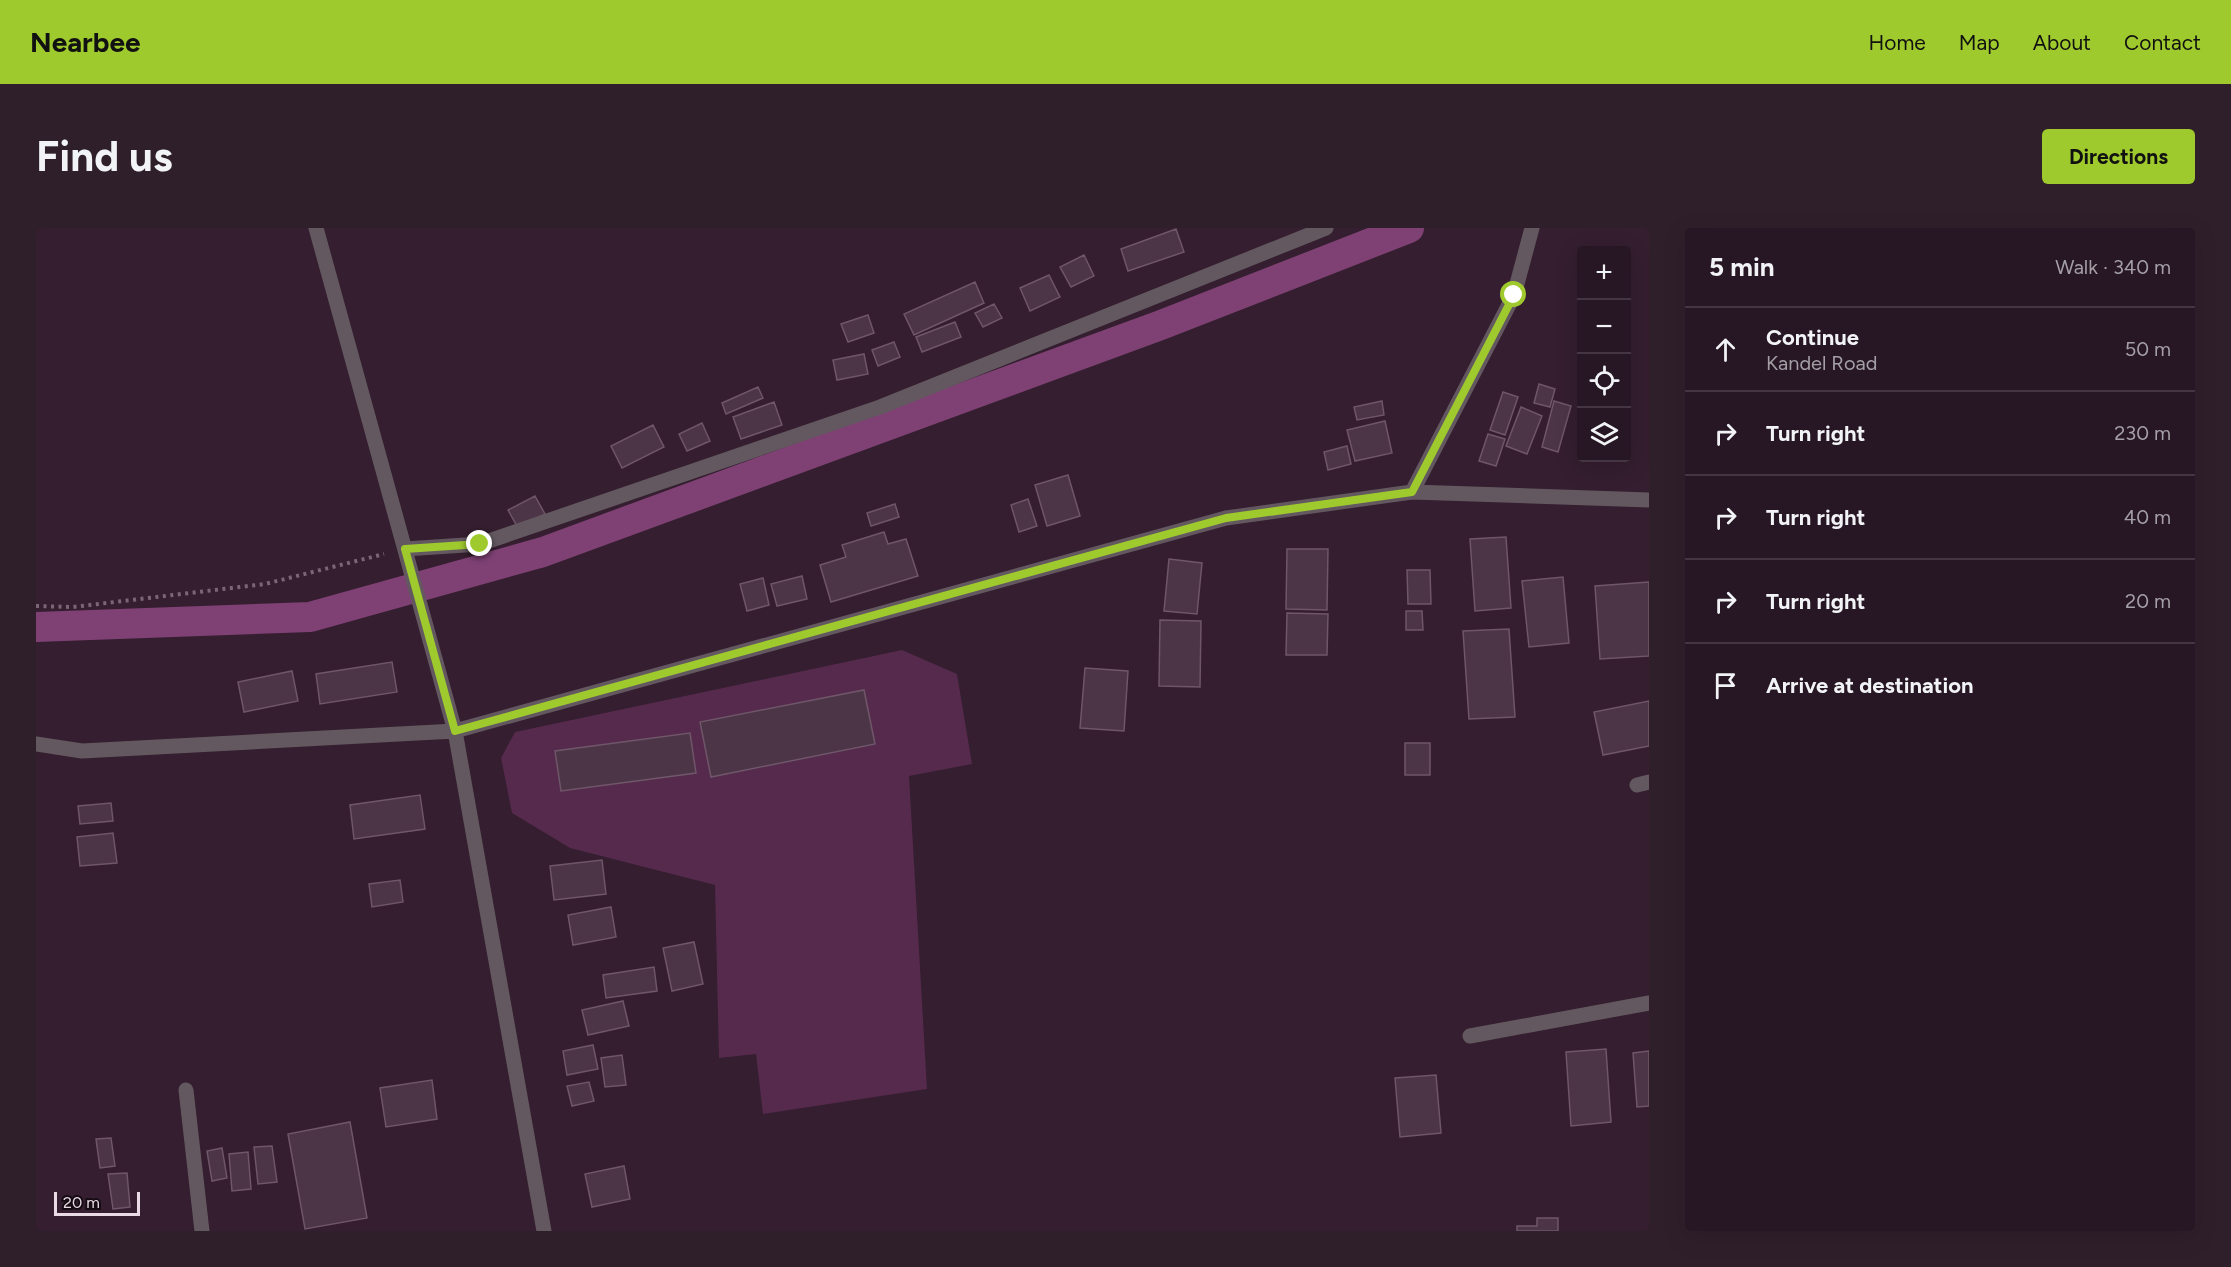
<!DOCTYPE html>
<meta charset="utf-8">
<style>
body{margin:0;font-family:Figtree,sans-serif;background:#2f1f2b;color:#f1f3f6}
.controls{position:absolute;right:18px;top:18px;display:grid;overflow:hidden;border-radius:6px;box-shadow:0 6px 24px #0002}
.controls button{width:54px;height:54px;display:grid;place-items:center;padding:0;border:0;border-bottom:2px solid #433541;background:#271623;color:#f1f3f6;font:30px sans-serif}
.scale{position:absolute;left:18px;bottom:15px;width:86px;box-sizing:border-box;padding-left:6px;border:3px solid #e9dae5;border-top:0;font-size:16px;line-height:21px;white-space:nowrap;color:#e9dae5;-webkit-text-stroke:4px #150b13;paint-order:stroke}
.stop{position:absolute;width:18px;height:18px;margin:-14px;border:4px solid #9fca2d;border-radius:50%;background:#fff}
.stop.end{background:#9fca2d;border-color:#fff;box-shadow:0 2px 6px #0008}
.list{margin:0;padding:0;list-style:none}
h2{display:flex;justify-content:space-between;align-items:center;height:78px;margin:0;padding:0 24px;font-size:26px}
h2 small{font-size:20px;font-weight:400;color:#a49fa6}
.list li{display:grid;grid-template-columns:39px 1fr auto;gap:18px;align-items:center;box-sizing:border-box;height:84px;padding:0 24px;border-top:2px solid #433541}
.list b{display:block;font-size:22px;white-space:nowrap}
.list p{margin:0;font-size:20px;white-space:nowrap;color:#a49fa6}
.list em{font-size:20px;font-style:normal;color:#a49fa6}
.icon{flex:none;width:33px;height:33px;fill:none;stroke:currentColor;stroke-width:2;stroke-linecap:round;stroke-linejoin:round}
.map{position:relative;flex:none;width:1613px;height:1003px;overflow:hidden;border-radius:6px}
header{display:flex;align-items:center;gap:36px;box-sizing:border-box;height:84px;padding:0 30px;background:#9fca2d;color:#111}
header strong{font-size:28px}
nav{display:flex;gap:33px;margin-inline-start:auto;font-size:21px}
.intro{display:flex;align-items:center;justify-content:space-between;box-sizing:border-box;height:144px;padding:0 36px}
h1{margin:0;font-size:42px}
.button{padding:15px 27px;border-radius:6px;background:#9fca2d;color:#111;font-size:21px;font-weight:700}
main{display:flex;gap:36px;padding:0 36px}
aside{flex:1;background:#271623;border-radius:6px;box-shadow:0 6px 24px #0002}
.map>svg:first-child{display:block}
.green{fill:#552a4d}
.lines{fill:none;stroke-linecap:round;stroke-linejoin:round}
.canal{stroke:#7f4174;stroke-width:30}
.building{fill:#4c3547;stroke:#6f5669;stroke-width:1.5}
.path{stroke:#7a6775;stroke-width:4;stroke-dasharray:3 4.5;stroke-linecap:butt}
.minor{stroke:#635860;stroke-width:15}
.route{stroke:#9fca2d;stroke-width:8}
</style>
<header>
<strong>Nearbee</strong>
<nav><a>Home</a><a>Map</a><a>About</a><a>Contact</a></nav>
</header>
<div class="intro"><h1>Find us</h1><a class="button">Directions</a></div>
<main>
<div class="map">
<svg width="1613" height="1003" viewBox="0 0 1613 1003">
<rect width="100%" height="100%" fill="#341e2f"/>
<path class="green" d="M 866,422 L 921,446 L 936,536 L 873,548 L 891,861 L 727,886 L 720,826 L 683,830 L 679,657 L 534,620 L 476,585 L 465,530 L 479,504 Z"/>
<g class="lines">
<path class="canal" d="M 0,399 L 274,389 L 507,324 L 1125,97 L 1373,0"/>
</g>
<path class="building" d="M 1140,1 L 1148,24 L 1092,43 L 1085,21 Z
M 1048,27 L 1058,48 L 1035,59 L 1024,39 Z
M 1013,47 L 1024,69 L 994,83 L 984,60 Z
M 939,54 L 948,75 L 878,107 L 868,86 Z
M 958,76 L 966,90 L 947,99 L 939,85 Z
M 832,87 L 838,105 L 812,114 L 805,96 Z
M 919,94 L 925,109 L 886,124 L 880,109 Z
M 858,114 L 864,129 L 842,138 L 836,122 Z
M 828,126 L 832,146 L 801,152 L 797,132 Z
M 1503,156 L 1519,161 L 1514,179 L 1498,175 Z
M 722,159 L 727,170 L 690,186 L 686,175 Z
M 1467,164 L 1482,169 L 1469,207 L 1454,202 Z
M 1346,173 L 1348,187 L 1321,192 L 1318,179 Z
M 1518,173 L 1535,178 L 1522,224 L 1506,219 Z
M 738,174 L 746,197 L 705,211 L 697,189 Z
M 1485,179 L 1506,188 L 1491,226 L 1470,218 Z
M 1349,193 L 1356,225 L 1319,233 L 1311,202 Z
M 666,195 L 674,213 L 651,223 L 643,206 Z
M 617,197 L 628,219 L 586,240 L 575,218 Z
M 1452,206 L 1469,211 L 1460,238 L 1443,233 Z
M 1311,218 L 1315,236 L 1292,242 L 1288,224 Z
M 1032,247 L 1044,288 L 1011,298 L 999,257 Z
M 499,268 L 509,286 L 482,300 L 472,282 Z
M 992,271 L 1001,298 L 983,304 L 975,277 Z
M 859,276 L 863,289 L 835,298 L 831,285 Z
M 848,304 L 852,316 L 870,311 L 882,348 L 795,374 L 784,337 L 810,329 L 806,317 Z
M 1470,309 L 1475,380 L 1439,383 L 1434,311 Z
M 1251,321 L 1292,321 L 1291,382 L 1250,381 Z
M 1133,331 L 1166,335 L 1161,386 L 1128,383 Z
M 1371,342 L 1394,342 L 1395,376 L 1372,376 Z
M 766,348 L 771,371 L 741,378 L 735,356 Z
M 1527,349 L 1533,415 L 1493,419 L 1486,353 Z
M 727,350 L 733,377 L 711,383 L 704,356 Z
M 1613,354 L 1613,428 L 1564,431 L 1559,358 Z
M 1370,383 L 1386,383 L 1387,402 L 1370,402 Z
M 1251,385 L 1292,386 L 1291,427 L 1250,427 Z
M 1124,392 L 1165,393 L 1164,459 L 1123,458 Z
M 1473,401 L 1479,489 L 1433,491 L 1427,403 Z
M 356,434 L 361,464 L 284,476 L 280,446 Z
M 1049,440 L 1092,443 L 1088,503 L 1044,500 Z
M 256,443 L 262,473 L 208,484 L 202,454 Z
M 828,462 L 839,516 L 675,549 L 664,494 Z
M 1613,473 L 1613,518 L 1567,527 L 1558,484 Z
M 654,505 L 660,545 L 525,563 L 519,523 Z
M 1369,515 L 1394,515 L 1394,547 L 1369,547 Z
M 384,567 L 389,601 L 318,611 L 314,577 Z
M 75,575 L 77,593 L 44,596 L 42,578 Z
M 77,605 L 81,635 L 44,638 L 41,609 Z
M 566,632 L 570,666 L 518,672 L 514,638 Z
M 364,652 L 367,674 L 336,679 L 333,656 Z
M 575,679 L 580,709 L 537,717 L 532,687 Z
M 658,714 L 667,756 L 636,763 L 627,720 Z
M 618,739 L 621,763 L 570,770 L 567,747 Z
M 587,773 L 593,798 L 552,807 L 546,782 Z
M 557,817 L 562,841 L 531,847 L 527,823 Z
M 1570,821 L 1575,894 L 1535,898 L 1530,824 Z
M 1613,823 L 1613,878 L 1601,879 L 1597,825 Z
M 586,827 L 590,857 L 569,859 L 565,830 Z
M 1400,847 L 1405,905 L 1364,909 L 1359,850 Z
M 396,852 L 401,891 L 350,899 L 344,860 Z
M 553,854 L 558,873 L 536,878 L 531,858 Z
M 314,894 L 331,990 L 269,1001 L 252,906 Z
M 75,910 L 79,938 L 64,940 L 60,911 Z
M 236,918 L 241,954 L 222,956 L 218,919 Z
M 186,920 L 191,950 L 176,953 L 171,923 Z
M 212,924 L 215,961 L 196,963 L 193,926 Z
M 588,938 L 594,971 L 556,979 L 549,946 Z
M 91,945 L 94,979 L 77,981 L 72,946 Z
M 1501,990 L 1522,990 L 1522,1003 L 1481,1003 L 1481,998 L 1501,998 Z"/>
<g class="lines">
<path class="path" d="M 0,378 L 37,379 L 229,356 L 348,326"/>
<path class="minor" d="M 280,0 L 419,503 L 508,1003
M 1376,264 L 1478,67 L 1496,0
M 369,321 L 444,316 L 844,179 L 1290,0
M 0,516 L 46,523 L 419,503 L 1190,290 L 1376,264 L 1613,272
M 1601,557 L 1613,554
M 1434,808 L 1613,775
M 150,862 L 166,1003"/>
</g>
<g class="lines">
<path class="route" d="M 444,316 L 369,321 L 419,503 L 1190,290 L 1376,264 L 1478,67"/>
</g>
</svg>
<div class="controls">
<button>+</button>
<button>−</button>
<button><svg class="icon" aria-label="locate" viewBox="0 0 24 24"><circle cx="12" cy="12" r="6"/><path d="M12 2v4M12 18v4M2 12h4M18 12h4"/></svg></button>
<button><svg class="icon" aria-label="layers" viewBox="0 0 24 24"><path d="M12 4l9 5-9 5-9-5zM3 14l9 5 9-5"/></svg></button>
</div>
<div class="scale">20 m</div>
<div class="stop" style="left:1478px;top:67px"></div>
<div class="stop end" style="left:444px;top:316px"></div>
</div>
<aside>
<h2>5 min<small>Walk · 340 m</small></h2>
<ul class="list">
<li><svg class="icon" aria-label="ahead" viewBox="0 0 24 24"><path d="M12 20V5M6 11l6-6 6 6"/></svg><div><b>Continue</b><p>Kandel Road</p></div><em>50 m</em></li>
<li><svg class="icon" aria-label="right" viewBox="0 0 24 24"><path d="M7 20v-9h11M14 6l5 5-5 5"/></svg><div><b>Turn right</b></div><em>230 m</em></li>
<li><svg class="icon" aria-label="right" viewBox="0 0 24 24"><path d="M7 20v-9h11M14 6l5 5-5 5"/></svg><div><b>Turn right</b></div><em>40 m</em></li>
<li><svg class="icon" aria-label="right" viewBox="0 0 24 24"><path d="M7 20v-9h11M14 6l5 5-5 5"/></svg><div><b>Turn right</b></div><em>20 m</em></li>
<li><svg class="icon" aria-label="arrive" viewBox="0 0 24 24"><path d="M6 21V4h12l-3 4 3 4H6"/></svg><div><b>Arrive at destination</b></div></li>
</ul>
</aside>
</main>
